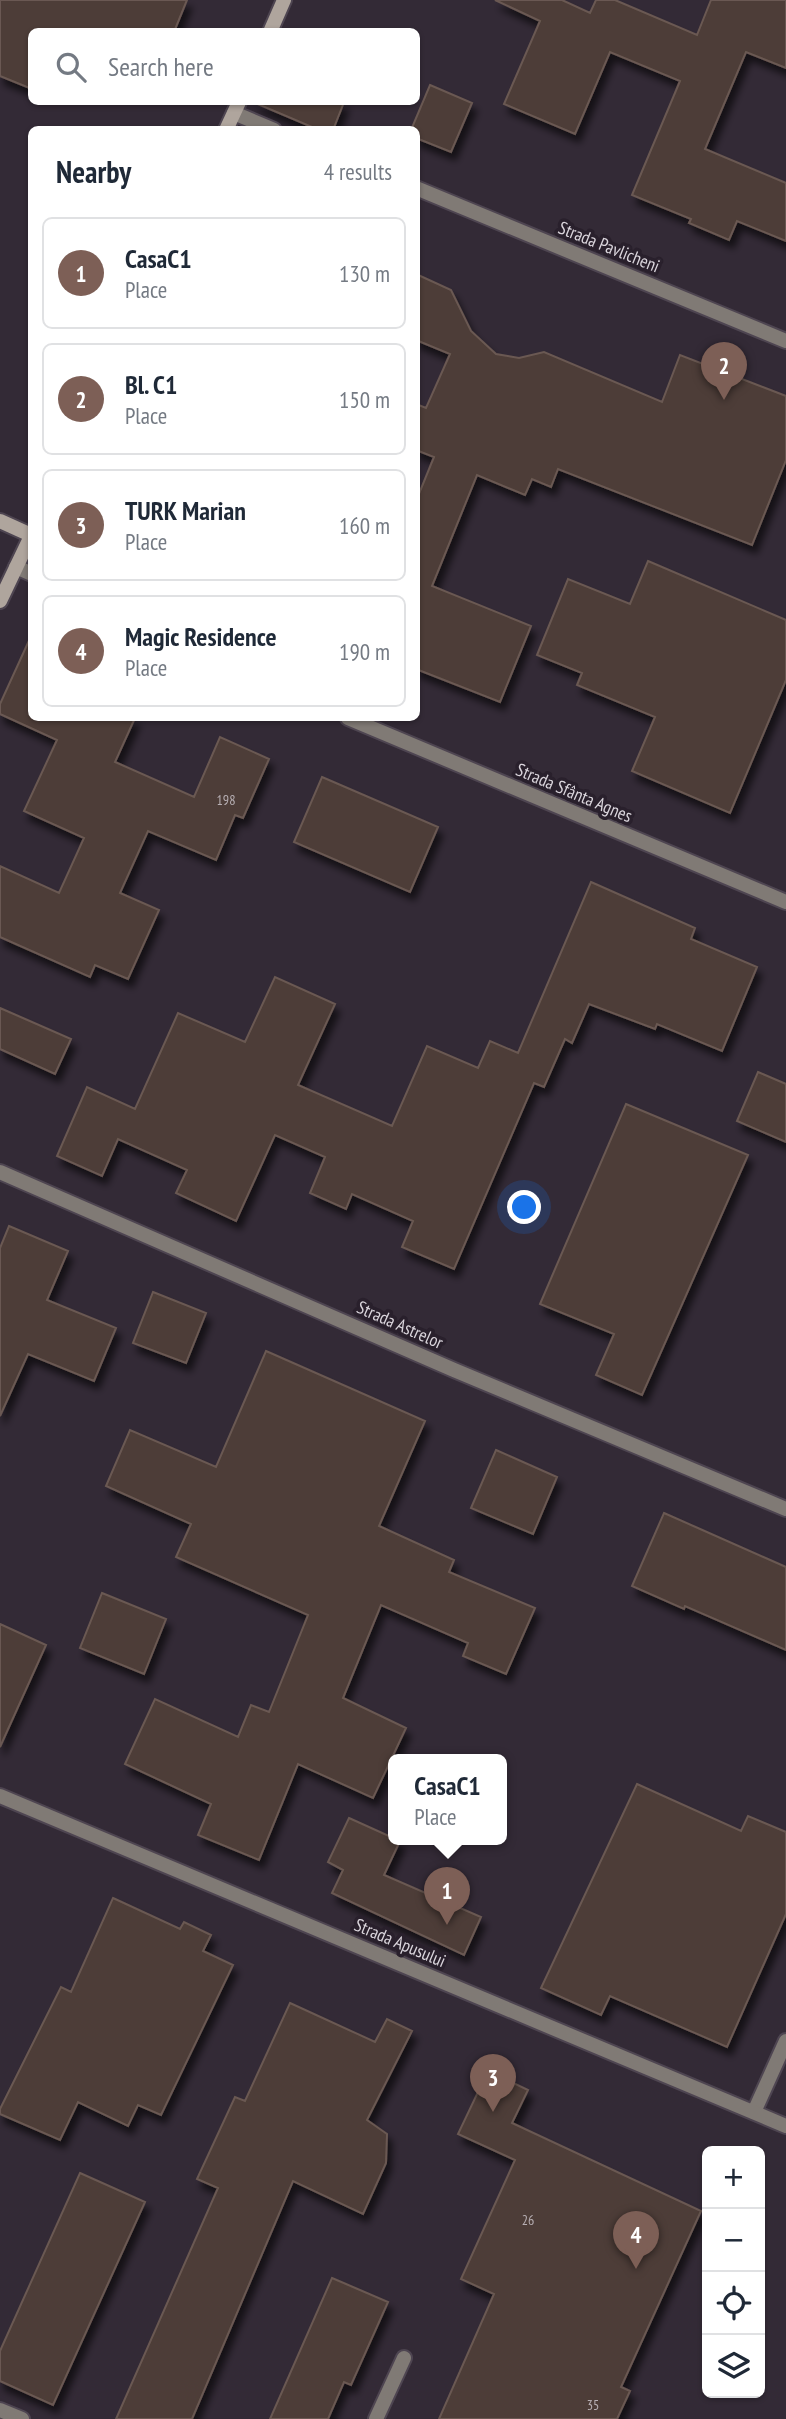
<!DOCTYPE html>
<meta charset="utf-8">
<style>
body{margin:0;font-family:"PT Sans Narrow",sans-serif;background:#f2f2f3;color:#1f2937}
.controls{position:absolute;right:21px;bottom:21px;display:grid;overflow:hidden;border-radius:10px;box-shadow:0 2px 5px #0004}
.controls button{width:63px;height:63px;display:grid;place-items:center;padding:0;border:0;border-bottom:2px solid #e0e1e3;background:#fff;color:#1f2937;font:35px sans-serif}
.you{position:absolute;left:525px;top:1208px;width:24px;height:24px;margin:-18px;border:5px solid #fff;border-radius:50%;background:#1a73e8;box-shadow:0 0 0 10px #1a73e833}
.badge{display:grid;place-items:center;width:46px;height:46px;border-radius:50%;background:#7d5f56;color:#fff;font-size:23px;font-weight:700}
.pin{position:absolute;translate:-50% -58px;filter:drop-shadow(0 2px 4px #0008)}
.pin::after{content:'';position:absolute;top:37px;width:24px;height:21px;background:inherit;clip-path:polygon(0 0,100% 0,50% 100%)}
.popup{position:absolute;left:388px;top:1754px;width:119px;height:91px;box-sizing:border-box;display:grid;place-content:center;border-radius:10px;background:#fff;filter:drop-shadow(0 2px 5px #0005);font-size:23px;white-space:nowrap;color:#747a83}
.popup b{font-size:26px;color:#1f2937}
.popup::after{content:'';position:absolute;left:50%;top:100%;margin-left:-14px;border:14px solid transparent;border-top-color:#fff}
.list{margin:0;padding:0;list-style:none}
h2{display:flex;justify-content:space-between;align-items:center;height:91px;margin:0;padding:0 28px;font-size:30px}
h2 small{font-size:23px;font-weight:400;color:#747a83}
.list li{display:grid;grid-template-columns:46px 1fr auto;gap:21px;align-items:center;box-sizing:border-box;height:112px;margin:0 14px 14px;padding:0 14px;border:2px solid #e0e1e3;border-radius:10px}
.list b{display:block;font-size:26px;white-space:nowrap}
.list p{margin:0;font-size:23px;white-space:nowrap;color:#747a83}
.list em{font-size:23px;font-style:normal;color:#747a83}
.icon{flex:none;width:38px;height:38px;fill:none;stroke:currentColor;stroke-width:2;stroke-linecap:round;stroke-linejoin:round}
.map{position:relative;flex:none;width:786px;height:2419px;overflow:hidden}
.search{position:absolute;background:#fff;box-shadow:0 2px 5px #0004;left:28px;top:28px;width:392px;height:77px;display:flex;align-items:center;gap:18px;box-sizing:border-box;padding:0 24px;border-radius:10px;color:#747a83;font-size:26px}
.panel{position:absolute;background:#fff;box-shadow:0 2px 5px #0004;left:28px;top:126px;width:392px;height:595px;border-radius:10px}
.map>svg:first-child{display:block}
.building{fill:#4d3d37;stroke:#6a5952;stroke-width:2;filter:url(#shadow)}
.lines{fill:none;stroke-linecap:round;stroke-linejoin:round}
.lane-casing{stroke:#4e4551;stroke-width:18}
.street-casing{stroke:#4e4551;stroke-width:18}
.secondary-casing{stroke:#4e4551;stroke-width:18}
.lane{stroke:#807a75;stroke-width:14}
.street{stroke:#807a75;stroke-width:14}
.secondary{stroke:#afa59d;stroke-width:14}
.labels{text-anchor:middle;stroke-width:7;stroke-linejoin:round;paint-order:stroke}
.number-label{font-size:14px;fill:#b7afb3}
.street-label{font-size:18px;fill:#dad5dc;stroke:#29202c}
</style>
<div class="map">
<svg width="786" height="2419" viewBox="0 0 786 2419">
<defs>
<filter id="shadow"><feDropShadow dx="4.5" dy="8" stdDeviation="3.5" flood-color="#0009"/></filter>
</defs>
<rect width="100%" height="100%" fill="#332a36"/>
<path class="building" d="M 0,0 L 187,0 L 174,32 L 32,32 L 32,89 L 0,76 Z
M 495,0 L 562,0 L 590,13 L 596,0 L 615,0 L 697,35 L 711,0 L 786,0 L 786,68 L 746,52 L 705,149 L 786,183 L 786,241 L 737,221 L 729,240 L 689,223 L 691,219 L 632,195 L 680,81 L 610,52 L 575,134 L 504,104 L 540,21 Z
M 430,85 L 472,103 L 451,152 L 416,138 L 416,130 L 411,130 Z
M 253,102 L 344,102 L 333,130 L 319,130 Z
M 416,274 L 451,290 L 471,331 L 496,354 L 519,358 L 544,352 L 662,402 L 680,355 L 786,396 L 786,460 L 752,545 L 558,469 L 551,487 L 532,479 L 525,495 L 477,475 L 432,586 L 531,626 L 500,702 L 416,669 L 416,501 L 434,457 L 416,450 L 416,404 L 426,408 L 450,354 L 416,340 Z
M 648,561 L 786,620 L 786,680 L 730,813 L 632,771 L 655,717 L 577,685 L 582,673 L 537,655 L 568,579 L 630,604 Z
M 32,634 L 32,718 L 135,718 L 115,762 L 194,797 L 220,737 L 269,759 L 243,818 L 235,815 L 216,860 L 148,831 L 120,893 L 159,910 L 128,979 L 95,965 L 90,977 L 0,937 L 0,866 L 59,893 L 84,838 L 24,811 L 57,740 L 0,714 L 0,704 Z
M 322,777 L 438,827 L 410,892 L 294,842 Z
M 591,882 L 695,928 L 691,939 L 757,967 L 722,1051 L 657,1024 L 655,1029 L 589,1004 L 572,1043 L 565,1039 L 544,1087 L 534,1083 L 454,1269 L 402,1247 L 413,1221 L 352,1194 L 346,1209 L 310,1193 L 325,1157 L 275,1135 L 236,1221 L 176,1193 L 187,1170 L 118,1139 L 102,1176 L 57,1156 L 87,1087 L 135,1109 L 178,1013 L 245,1042 L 275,977 L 335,1004 L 298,1085 L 392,1126 L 427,1046 L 478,1068 L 490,1041 L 518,1053 Z
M 0,1008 L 71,1039 L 55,1074 L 0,1049 Z
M 758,1072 L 786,1084 L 786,1142 L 737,1121 Z
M 626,1104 L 748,1155 L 642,1395 L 596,1375 L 614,1334 L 540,1304 Z
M 9,1226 L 68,1251 L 47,1300 L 116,1328 L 94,1381 L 28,1354 L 0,1416 L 0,1248 Z
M 153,1292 L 206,1313 L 186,1363 L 133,1343 Z
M 266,1351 L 425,1421 L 379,1526 L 454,1560 L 449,1572 L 535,1608 L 506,1674 L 463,1656 L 468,1643 L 381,1605 L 343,1698 L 406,1728 L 373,1798 L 298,1764 L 259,1860 L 198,1835 L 211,1804 L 125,1764 L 155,1699 L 238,1737 L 251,1705 L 269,1712 L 308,1615 L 176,1557 L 191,1524 L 106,1486 L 130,1430 L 216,1467 Z
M 496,1450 L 557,1477 L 533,1534 L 471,1508 Z
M 664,1513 L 786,1567 L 786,1650 L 685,1606 L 684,1609 L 632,1586 Z
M 102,1593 L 166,1619 L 144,1674 L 80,1648 Z
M 0,1624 L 46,1645 L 0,1747 Z
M 637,1784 L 741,1831 L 748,1816 L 786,1832 L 786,1914 L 727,2047 L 610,1996 L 601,2015 L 541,1988 Z
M 349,1818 L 400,1841 L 384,1875 L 481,1917 L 464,1955 L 332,1893 L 343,1870 L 328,1862 Z
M 113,1898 L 180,1929 L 184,1922 L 211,1935 L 203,1951 L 233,1965 L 161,2115 L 138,2105 L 128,2126 L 78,2102 L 60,2140 L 0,2114 L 0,2109 L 61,1987 L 71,1992 Z
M 290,2003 L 375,2042 L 387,2019 L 412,2031 L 367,2120 L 387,2134 L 386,2163 L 363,2214 L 293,2181 L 192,2419 L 116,2419 L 218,2188 L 197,2179 L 235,2097 L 245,2101 Z
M 488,2071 L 528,2090 L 512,2123 L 701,2211 L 621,2387 L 630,2391 L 617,2419 L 439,2419 L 494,2294 L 461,2279 L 515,2160 L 458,2134 Z
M 80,2173 L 145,2202 L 53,2405 L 0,2381 L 0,2351 Z
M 332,2278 L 388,2302 L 351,2385 L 344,2382 L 328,2419 L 270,2419 Z"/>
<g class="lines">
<g class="lane-casing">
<path id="lane" d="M 754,2112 L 786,2041"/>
</g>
<g class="street-casing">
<path id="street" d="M 234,113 L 274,130
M 416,188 L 786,341
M 16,567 L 32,574
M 348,718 L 786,902
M 0,1172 L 454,1370 L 786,1509
M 0,1796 L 786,2126
M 0,2410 L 22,2419
M 376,2419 L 404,2358"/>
</g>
<g class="secondary-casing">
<path id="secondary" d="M 270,32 L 284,0
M 226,130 L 239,102
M 0,521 L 31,535
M 0,601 L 32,534"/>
</g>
<use href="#lane" class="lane"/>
<use href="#street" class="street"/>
<use href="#secondary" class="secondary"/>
</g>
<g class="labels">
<g class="number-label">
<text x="226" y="805">198</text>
<text x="528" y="2225">26</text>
<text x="593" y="2410">35</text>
</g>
<g class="street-label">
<text transform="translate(609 247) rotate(22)" y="6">Strada Pavlicheni</text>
<text transform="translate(574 793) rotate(23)" y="6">Strada Sfânta Agnes</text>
<text transform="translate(400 1325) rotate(24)" y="6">Strada Astrelor</text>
<text transform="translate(400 1943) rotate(23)" y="6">Strada Apusului</text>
</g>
</g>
</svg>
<div class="controls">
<button>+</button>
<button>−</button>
<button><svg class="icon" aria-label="locate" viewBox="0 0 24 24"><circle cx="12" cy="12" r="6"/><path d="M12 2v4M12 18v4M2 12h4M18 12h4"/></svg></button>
<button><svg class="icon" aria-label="layers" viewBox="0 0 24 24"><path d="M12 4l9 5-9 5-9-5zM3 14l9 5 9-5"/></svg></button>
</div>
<div class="you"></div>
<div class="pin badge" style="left:447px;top:1925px">1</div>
<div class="popup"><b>CasaC1</b>Place</div>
<div class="pin badge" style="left:724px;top:400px">2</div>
<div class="pin badge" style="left:493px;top:2112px">3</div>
<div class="pin badge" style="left:636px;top:2269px">4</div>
<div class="search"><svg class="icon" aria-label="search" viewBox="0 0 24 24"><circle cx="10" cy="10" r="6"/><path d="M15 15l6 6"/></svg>Search here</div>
<section class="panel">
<h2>Nearby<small>4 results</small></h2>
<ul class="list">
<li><span class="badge">1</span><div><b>CasaC1</b><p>Place</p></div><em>130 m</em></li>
<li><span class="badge">2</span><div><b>Bl. C1</b><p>Place</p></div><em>150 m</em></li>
<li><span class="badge">3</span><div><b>TURK Marian</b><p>Place</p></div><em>160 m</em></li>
<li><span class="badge">4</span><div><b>Magic Residence</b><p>Place</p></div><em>190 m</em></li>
</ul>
</section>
</div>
